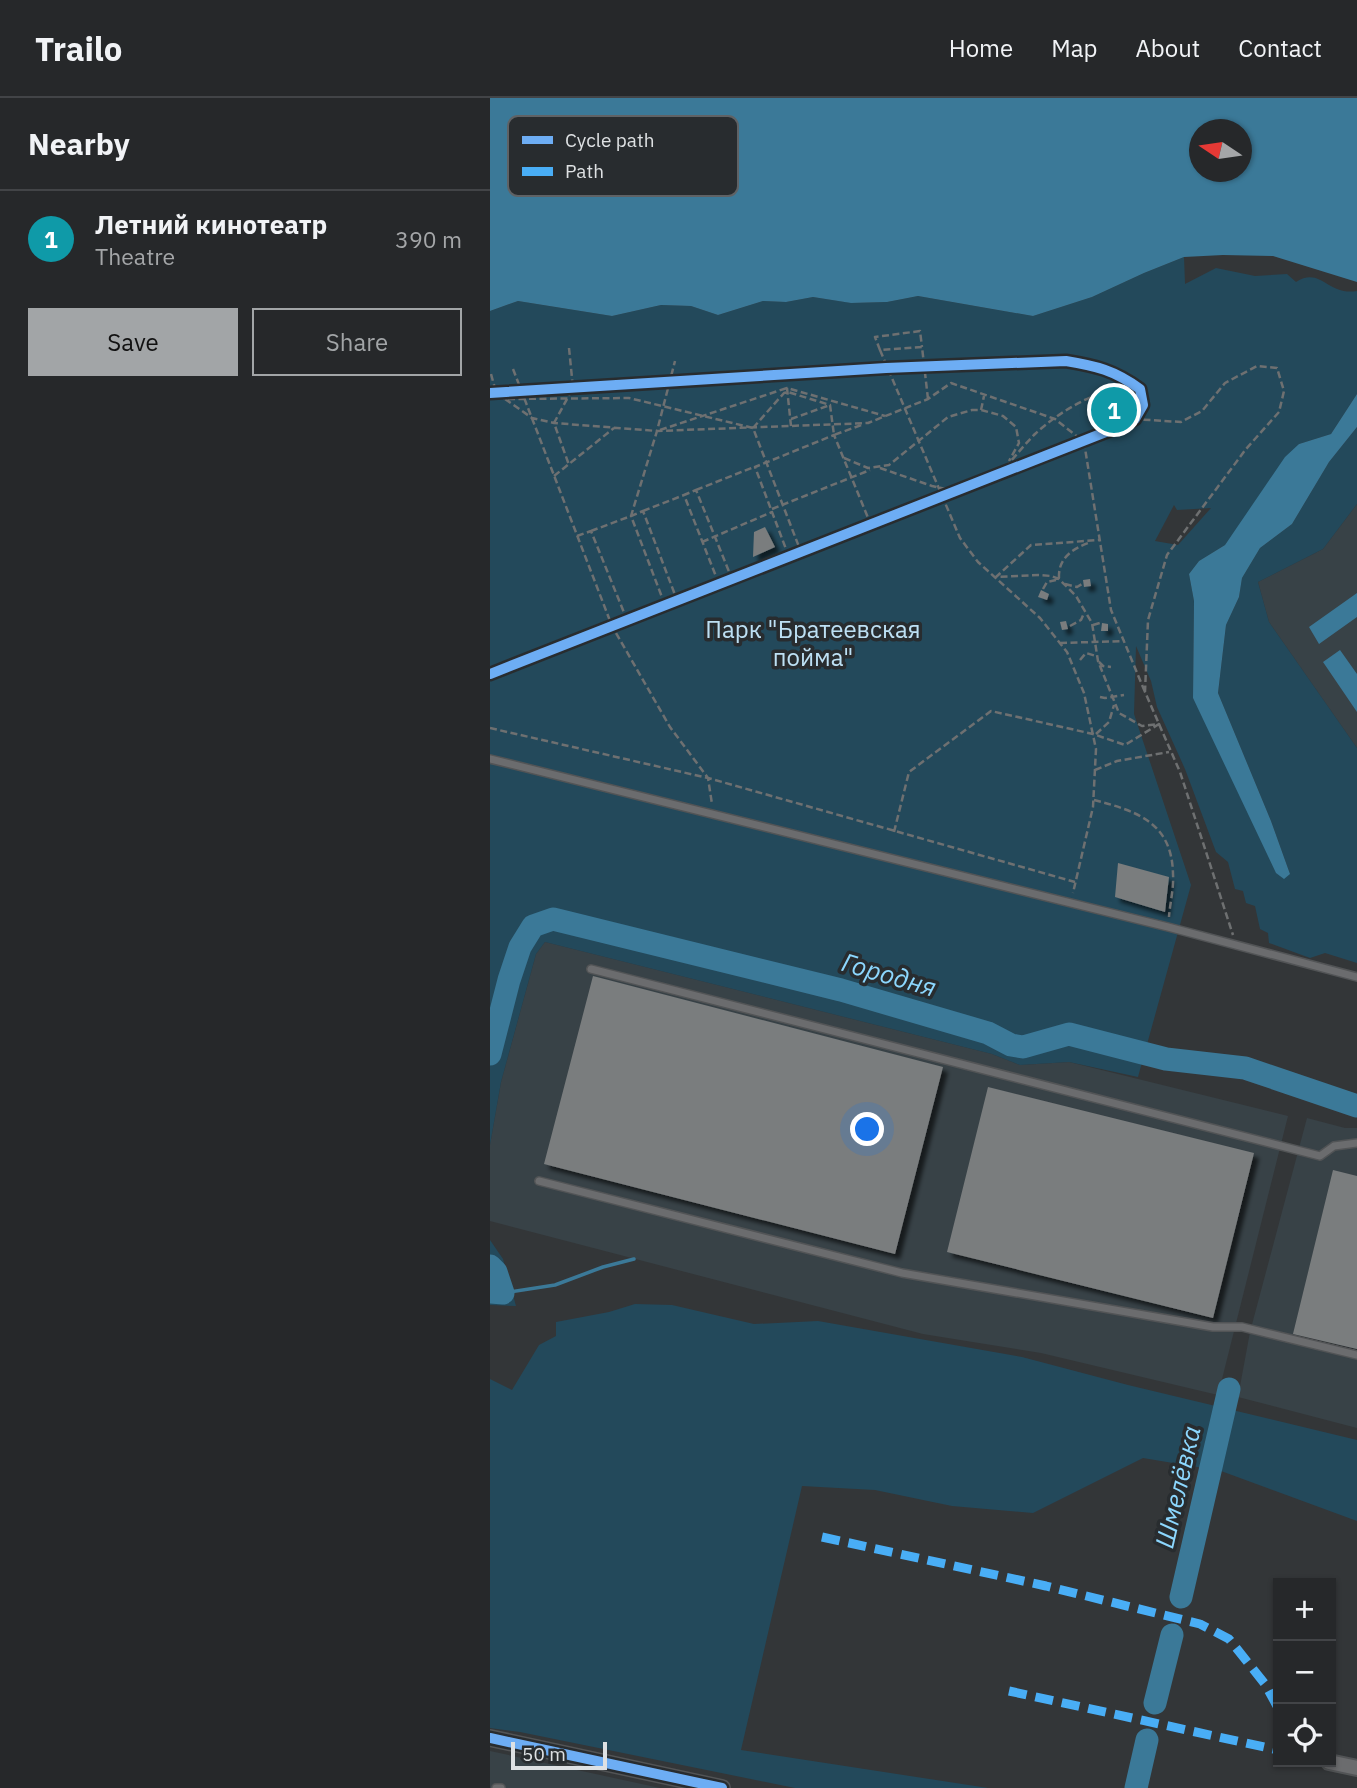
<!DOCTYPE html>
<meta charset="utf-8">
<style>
body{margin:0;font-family:"IBM Plex Sans",sans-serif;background:#2e3032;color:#f1f3f6}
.controls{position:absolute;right:21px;bottom:21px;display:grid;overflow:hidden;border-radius:0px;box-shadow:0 2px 5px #0004}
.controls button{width:63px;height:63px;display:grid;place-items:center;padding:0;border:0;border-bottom:2px solid #424447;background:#26282a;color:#f1f3f6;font:35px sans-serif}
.compass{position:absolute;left:699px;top:21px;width:63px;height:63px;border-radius:50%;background:#26282a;box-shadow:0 2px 5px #0004;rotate:283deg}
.scale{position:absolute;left:21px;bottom:18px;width:96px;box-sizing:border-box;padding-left:7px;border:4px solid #dee1e3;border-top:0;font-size:19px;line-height:24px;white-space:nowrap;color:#dee1e3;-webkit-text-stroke:5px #282c2f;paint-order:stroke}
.you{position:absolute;left:378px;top:1032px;width:24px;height:24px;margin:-18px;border:5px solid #fff;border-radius:50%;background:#1a73e8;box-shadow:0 0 0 10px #1a73e833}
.badge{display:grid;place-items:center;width:46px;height:46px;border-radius:50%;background:#a2a5a7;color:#fff;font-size:23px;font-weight:700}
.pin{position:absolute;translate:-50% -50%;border:4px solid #fff;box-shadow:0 2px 7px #0006}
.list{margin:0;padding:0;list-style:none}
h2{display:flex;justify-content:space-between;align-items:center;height:91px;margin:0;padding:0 28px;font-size:30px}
h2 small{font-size:23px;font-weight:400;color:#a4a6a8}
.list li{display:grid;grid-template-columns:46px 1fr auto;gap:21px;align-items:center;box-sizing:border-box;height:98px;padding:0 28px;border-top:2px solid #424447}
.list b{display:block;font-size:26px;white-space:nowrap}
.list p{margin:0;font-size:23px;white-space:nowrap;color:#a4a6a8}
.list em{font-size:23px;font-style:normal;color:#a4a6a8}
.actions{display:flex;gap:14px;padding:21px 28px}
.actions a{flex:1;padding:16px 0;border:2px solid #a2a5a7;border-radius:0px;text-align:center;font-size:24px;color:#a2a5a7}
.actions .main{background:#a2a5a7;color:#111}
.icon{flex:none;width:38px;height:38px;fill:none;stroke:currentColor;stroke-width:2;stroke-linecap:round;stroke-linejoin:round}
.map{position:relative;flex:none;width:867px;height:1690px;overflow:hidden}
header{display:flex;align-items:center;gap:42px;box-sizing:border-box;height:98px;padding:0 35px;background:#26282a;border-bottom:2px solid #424447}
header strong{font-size:33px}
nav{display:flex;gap:38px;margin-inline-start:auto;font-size:24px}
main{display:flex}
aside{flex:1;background:#26282a}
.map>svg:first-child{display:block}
.built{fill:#384247}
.green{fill:#23495b;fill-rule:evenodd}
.water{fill:#3b7998;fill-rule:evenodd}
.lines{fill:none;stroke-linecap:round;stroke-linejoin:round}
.stream{stroke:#3b7998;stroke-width:3.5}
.river{stroke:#3b7998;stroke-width:23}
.building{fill:#7a7d7e;filter:url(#shadow)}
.lane-casing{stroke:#525456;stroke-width:10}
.street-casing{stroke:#525456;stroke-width:18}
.path{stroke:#6e7071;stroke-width:2.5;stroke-dasharray:7 3.5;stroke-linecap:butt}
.lane{stroke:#6b6c6e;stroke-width:7}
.street{stroke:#6b6c6e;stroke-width:14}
.quiet{stroke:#49aef6;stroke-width:9;stroke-dasharray:18 9;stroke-linecap:butt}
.cycleway-casing{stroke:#282c2f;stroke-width:15}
.cycleway{stroke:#6dadf4;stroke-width:10}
.labels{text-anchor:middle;stroke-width:7;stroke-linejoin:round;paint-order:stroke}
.park-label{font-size:24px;fill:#bde0f4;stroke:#282c2f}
.water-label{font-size:26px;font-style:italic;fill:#8cd7fe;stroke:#282c2f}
.key{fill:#282c2f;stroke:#5f6265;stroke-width:2}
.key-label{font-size:19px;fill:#dee1e3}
</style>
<header>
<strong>Trailo</strong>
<nav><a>Home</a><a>Map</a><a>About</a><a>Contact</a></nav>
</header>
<main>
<aside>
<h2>Nearby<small></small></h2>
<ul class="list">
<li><span class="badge" style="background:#0f9aa8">1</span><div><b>Летний кинотеатр</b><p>Theatre</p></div><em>390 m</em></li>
</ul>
<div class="actions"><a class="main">Save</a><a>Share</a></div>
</aside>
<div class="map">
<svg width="867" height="1690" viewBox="0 0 867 1690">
<defs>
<filter id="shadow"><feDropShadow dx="5" dy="5" stdDeviation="2" flood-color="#0009"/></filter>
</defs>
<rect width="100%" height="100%" fill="#333638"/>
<path class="built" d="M 867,406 L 867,650 L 779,524 L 768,484 L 833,451 Z
M 55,844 L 502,956 L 530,967 L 579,964 L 798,1018 L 728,1297 L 551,1255 L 433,1236 L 0,1123 L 0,1047 L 11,984 L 46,856 Z
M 817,1020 L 855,1030 L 867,1030 L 867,1330 L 748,1299 L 760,1234 Z
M 0,1653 L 170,1690 L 0,1690 Z"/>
<path class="green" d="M 694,159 L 695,186 L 726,170 L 765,178 L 797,176 L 806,184 C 831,168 837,198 867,193 L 867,296 L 841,336 L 809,346 L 735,447 L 709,463 L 699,476 L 704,503 L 703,600 L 800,776 L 781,723 L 728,595 L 736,527 L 749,499 L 752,480 L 770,450 L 802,426 L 839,364 L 867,329 L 867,406 L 833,451 L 768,484 L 779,524 L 867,650 L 867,865 L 835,855 L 820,860 L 779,845 L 778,835 L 770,831 L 765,808 L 756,805 L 753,793 L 745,791 L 738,764 L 726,754 L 695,671 L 667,609 L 661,583 L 646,548 L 644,616 L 701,787 L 648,979 L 579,964 L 530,967 L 502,956 L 55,844 L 46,856 L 11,984 L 0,1047 L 0,213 L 28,203 L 122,218 L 171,207 L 201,208 L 228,217 L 273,203 L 296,204 L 323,199 L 362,205 L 397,204 L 428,198 L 543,218 L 602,199 L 654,175 ZM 684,407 L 687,412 L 721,410 L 688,447 L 665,443 Z
M 0,1142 L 13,1161 L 26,1208 L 0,1207 Z
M 145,1206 L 182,1207 L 264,1226 L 328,1223 L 532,1259 L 638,1287 L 867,1342 L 867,1423 L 731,1373 L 653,1360 L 543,1415 L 462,1408 L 385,1392 L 312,1388 L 251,1652 L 498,1690 L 305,1690 L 30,1634 L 0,1630 L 0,1281 L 22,1292 L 49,1247 L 66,1238 L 66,1224 L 119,1214 Z"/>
<path class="water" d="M 0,0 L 867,0 L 867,184 L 783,158 L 733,157 L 694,159 L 654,175 L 602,199 L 543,218 L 428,198 L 397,204 L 361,205 L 323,199 L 296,204 L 273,203 L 228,217 L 201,208 L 171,207 L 122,218 L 28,203 L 0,213 ZM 710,32 L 752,32 L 752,74 L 710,74 Z
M 867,296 L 867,329 L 839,364 L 802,426 L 770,450 L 752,480 L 749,499 L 736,527 L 728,595 L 781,723 L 800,776 L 794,781 L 786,775 L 703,600 L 704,503 L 699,476 L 709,463 L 735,447 L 795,359 L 809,346 L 841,336 Z
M 867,495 L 867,519 L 829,546 L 819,529 Z
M 850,552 L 867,576 L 867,614 L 833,564 Z"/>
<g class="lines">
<path class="stream" d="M 13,1195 L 65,1187 L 113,1169 L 144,1161"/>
<path class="river" d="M 0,956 L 19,882 L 30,849 L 43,828 L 63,821 L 351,892 L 498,935 L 521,947 L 533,949 L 579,936 L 676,961 L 755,970 L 867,1008
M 0,1168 L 6,1174 L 13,1195 L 0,1194
M 691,1499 L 739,1291
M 665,1605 L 682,1537
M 646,1690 L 657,1642"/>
</g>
<path class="building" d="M 275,429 L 285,449 L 263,459 L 264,434 Z
M 600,481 L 601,488 L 594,489 L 593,482 Z
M 551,492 L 559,496 L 557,502 L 548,499 Z
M 576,523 L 578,531 L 572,532 L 570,524 Z
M 612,525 L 618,526 L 618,533 L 611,533 Z
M 628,765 L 679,779 L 675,814 L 625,799 Z
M 103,878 L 453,969 L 405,1156 L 54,1066 Z
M 498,989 L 764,1055 L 723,1220 L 457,1154 Z
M 843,1072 L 867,1078 L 867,1251 L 803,1236 Z"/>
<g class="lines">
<g class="lane-casing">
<path id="lane" d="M 0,661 L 678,829 L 867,879
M 101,871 L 830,1058 L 844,1048 L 867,1045
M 49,1083 L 412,1175 L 723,1229 L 752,1229 L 867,1257
M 6,1690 L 11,1690"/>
</g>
<g class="street-casing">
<path id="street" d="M 0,1640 L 232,1690
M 839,1664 L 867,1670"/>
</g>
<path class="path" d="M 79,250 L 83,290 L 64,325 L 79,367
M 390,252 L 385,239 L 430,233 L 432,249
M 23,271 L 122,528 L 180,629 L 218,680 L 222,706
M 1,276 L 6,294
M 0,291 L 15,301 L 139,300 L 263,330 L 311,454
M 15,301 L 42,320 L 64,325 L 167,333 L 378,325 L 438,301 L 461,285 L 565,321 L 594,344 L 621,512 L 655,594
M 438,301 L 432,249 L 390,252 L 470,440 L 488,464 L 550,520 L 577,554 L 594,595 L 606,651 L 603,709 L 583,795
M 491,312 L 494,298
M 301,321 L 340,307
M 643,321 L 691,324 L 712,313 L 735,285 L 767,268 L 787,270 L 794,293 L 789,314 L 756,351 L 677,457 L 658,522 L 655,594 L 690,674 L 743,837
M 301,328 L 297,290 L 395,318
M 263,330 L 294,295 L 298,294 L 340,307 L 344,337 L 374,326
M 170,332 L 297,290
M 354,360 L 378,370 L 399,367 L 458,319 L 482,312 L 491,312 L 513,318 L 526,329 L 529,345 L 519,363
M 390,370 L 442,388 L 460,392
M 64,378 L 124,330
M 206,392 L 264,369
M 282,411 L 380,372
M 153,413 L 194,397
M 101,433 L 141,418 L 167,333 L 185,263
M 87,438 L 101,433 L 137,522
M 212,444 L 282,414
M 299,459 L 265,369 L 344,337 L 381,427
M 569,480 C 568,460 583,450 601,444
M 229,486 L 194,397 L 206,392 L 242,481
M 575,486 L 587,489 L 592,486
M 553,491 L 557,484 L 566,482
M 175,507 L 141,418 L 153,413 L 187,502
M 603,527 L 613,524
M 580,528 L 591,522 L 594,515
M 570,545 L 635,543
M 590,562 L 596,555 L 606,558
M 609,564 L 613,568 L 621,569
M 0,573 L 465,392 C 510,373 557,357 603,337 C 615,332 632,328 643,319 C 651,312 650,303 647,294 C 617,282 566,316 545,336 C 532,349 521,364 508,377
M 610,599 L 615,600 L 634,597
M 0,630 L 218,680 L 585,784
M 606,636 L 619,624 L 624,607
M 605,672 L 627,663 L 679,654
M 604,702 C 646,713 682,724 683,776 C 684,790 680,805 679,819
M 404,734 L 419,674 L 501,613 L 603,636 L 635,647 L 669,626 L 652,628 L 629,615 L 608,563 L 602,525 L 586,498 L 569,481 L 561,478 L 549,477 L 506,479 L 541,447 L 609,442"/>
<use href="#lane" class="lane"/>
<use href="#street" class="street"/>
<path class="quiet" d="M 332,1439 L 556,1488 L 710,1526 L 739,1541 L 775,1586 L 788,1610
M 519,1593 L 788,1652"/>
<g class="cycleway-casing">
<path id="cycleway" d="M 0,295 L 396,270 L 576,263 C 606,268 624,272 650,291 L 653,307 L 645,321 L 631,328 L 0,576
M 0,1640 L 232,1690"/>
</g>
<use href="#cycleway" class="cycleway"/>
</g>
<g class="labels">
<g class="park-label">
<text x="323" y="540">Парк "Братеевская<tspan x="323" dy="28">пойма"</tspan></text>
</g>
<g class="water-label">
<text transform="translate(399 877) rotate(16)" y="9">Городня</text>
<text transform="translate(688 1389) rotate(-77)" y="9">Шмелёвка</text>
</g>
</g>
<rect x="18" y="18" width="230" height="80" rx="10" class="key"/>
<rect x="32" y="38" width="31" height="8" fill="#6dadf4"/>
<rect x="32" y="69" width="31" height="9" fill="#49aef6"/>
<g class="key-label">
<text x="75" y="49">Cycle path</text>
<text x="75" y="80">Path</text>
</g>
</svg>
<div class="controls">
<button>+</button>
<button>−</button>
<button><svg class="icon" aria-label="locate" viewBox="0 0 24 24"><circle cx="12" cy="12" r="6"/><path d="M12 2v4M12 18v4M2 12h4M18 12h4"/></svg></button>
</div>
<svg class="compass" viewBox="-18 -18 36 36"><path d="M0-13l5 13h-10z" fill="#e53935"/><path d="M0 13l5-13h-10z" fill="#a4a6a8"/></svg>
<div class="scale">50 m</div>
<div class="you"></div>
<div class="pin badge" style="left:624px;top:312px;background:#0f9aa8">1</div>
</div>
</main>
